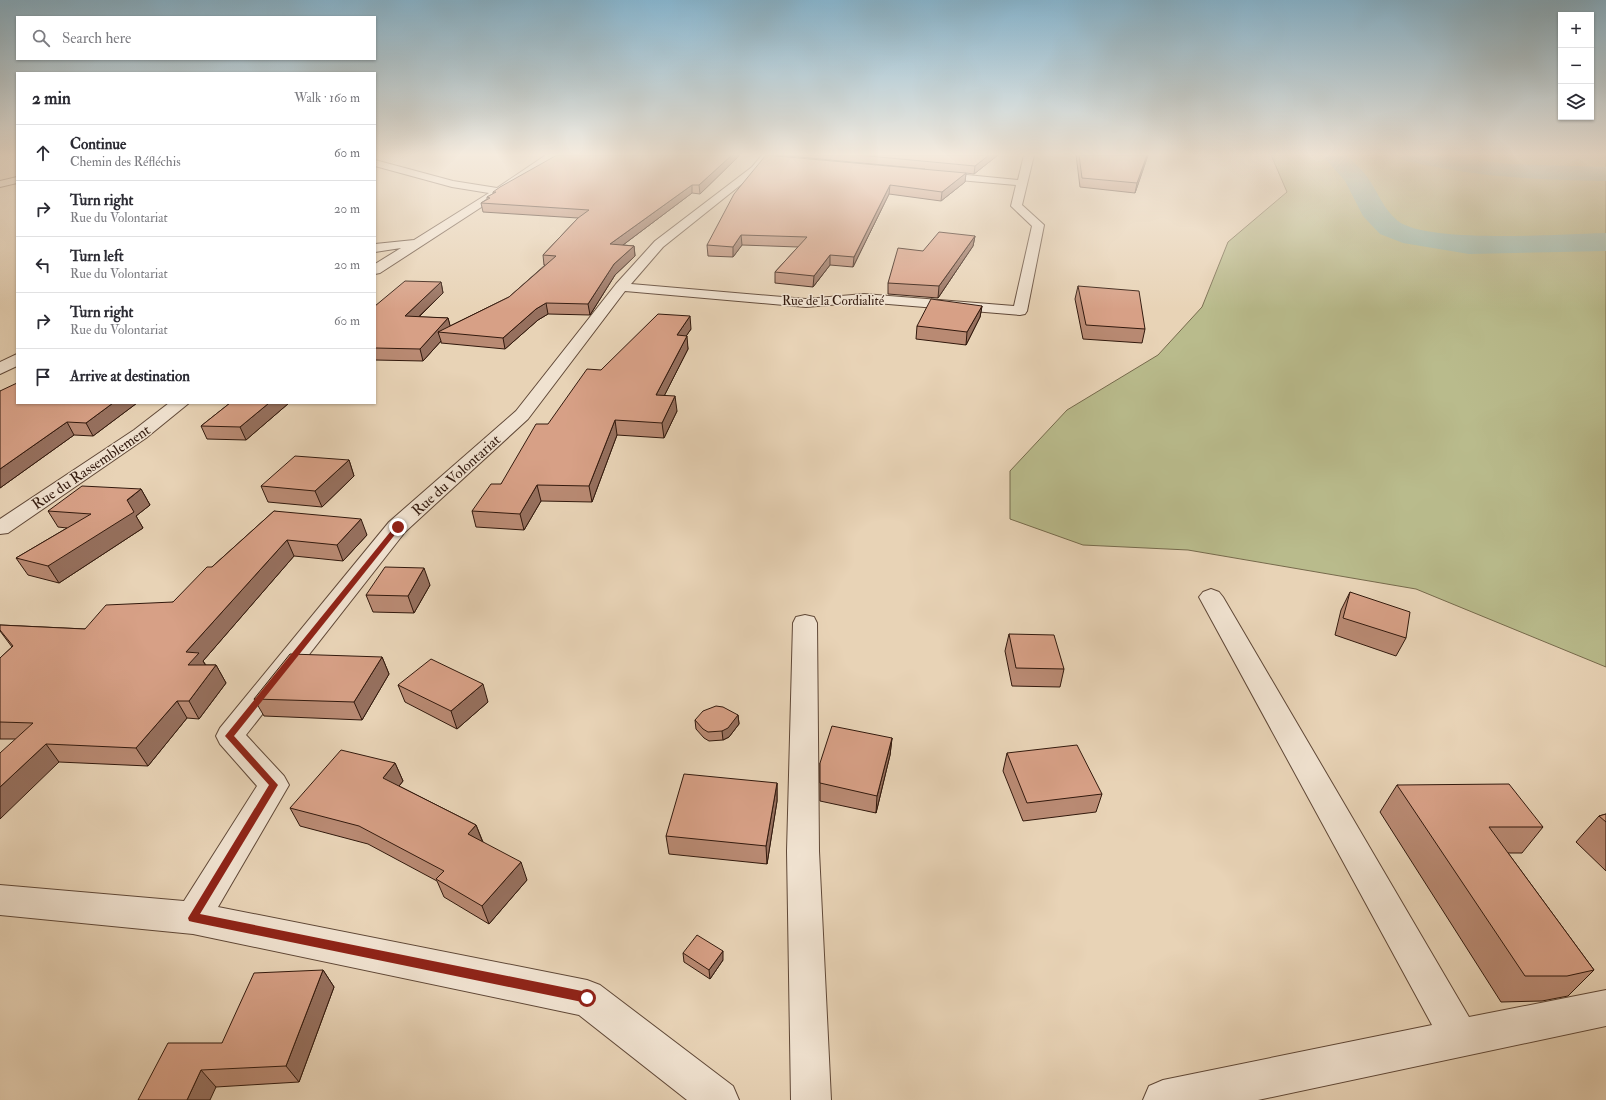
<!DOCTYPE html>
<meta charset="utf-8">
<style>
body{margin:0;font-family:"IM FELL Double Pica",serif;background:#f7f7f7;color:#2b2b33}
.controls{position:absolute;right:12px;top:12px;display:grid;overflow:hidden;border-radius:0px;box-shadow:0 1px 3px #0004}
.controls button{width:36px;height:36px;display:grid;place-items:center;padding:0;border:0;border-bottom:1px solid #e1e1e2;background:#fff;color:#2b2b33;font:20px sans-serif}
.stop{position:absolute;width:12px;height:12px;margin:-9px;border:3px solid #8f2418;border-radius:50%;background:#fff}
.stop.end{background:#8f2418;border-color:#fff;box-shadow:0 1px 4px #0008}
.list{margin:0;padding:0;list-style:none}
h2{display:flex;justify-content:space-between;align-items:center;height:52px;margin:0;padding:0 16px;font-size:17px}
h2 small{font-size:13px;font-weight:400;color:#7c7c81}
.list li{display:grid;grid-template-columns:26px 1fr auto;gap:12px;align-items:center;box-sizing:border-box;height:56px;padding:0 16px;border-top:1px solid #e1e1e2}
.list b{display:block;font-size:15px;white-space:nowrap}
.list p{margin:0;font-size:13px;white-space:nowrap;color:#7c7c81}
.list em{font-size:13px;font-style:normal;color:#7c7c81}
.icon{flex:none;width:22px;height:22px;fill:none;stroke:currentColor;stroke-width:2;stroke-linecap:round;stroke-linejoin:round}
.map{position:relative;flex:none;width:1606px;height:1100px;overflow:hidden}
.search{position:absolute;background:#fff;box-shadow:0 1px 3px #0004;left:16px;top:16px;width:360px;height:44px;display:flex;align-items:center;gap:10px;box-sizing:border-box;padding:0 14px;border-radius:0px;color:#7c7c81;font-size:15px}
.panel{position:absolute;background:#fff;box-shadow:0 1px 3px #0004;left:16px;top:72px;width:360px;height:332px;border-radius:0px}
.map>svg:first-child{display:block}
.green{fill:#b9bb8c;stroke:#766a4c}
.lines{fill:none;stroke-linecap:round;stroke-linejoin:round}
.river{fill:#97b8ac;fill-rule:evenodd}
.street-casing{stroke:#604837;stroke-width:2}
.street{fill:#f0e2d0;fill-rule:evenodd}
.wall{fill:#b98a73;stroke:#32190d}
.shaded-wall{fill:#96705e;stroke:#32190d}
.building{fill:#d7a086;stroke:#32190d}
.route{fill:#8f2418}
.labels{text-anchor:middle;stroke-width:3;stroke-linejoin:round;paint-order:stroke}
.far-street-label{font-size:13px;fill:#32190d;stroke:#f0e2d0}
.street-label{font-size:15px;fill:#32190d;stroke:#f0e2d0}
</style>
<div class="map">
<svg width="1606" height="1100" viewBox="0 0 1606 1100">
<rect width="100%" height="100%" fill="#e8d3b6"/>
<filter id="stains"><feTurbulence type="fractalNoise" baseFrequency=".005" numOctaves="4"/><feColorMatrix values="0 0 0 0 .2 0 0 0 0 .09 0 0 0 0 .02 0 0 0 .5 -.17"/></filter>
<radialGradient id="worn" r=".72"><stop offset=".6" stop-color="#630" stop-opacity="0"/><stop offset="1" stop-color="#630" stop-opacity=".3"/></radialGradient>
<path class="green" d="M 1271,155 L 1606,155 L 1606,667 L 1416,589 L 1188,550 L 1083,545 L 1010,519 L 1010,471 L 1067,410 L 1158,355 L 1202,307 L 1228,242 L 1287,192 Z"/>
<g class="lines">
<path class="river" d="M 1322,155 L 1346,155 C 1352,161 1360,167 1365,174 C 1379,192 1380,205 1398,221 C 1427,244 1565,234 1606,233 L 1606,251 L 1469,254 L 1403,243 L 1380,234 L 1363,216 L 1345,181 Z
M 1401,155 L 1440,155 L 1508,164 L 1606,167 L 1606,181 C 1537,180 1471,177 1404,160 Z"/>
<g class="street-casing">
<path id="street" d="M 546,155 L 556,155 L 503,193 L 380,273 L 375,274 L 375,264 L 401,248 L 375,252 L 375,244 L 414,240 L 489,193 L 452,187 L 375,166 L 375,160 L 453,181 L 497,188 Z
M 762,155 L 771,155 L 758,171 L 663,247 L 631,284 L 806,299 L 864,294 L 1014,306 L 1032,226 L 1011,206 L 1016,185 L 936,178 L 931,175 L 936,172 L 1018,180 L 1024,155 L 1034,155 L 1022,205 L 1044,225 L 1027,311 L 1025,314 L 1020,315 L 864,302 L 806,307 L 625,291 L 528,419 L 405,532 L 246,735 L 284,776 L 289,785 L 218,907 L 587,980 L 600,985 L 733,1086 L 739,1100 L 687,1100 L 579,1015 L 193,934 L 0,915 L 0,885 L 184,901 L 257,786 L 220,744 L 216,736 L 220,728 L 389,522 L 516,411 L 616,284 L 655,241 L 752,167 Z
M 17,177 L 17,183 L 0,187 L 0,181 Z
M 17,354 L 17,366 L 0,374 L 0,362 Z
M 169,403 L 189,403 L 146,438 L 8,533 L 0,534 L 0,519 L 134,430 Z
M 1211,589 L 1219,592 L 1223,597 L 1469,1017 L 1606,990 L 1606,1026 L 1258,1100 L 1143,1100 L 1149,1086 L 1163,1080 L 1432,1025 L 1199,597 L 1203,592 Z
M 805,615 L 814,617 L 817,623 L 819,851 L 831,1100 L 791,1100 L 787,851 L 793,623 L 796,617 Z"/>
</g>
<use href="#street" class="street"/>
</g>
<path class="wall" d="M 740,155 L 700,194 L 692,193 L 623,245 L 634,246 L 635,256 L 615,275 L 590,315 L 548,314 L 538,320 L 505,349 L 441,343 L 441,341 L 423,361 L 375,360 L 375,306 L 441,282 L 443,293 L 419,317 L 448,318 L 450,326 L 509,297 L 545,265 L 544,265 L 543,255 L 578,218 L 483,212 L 481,203 L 487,199 L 487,197 L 493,194 L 493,192 Z
M 778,155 L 998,155 L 974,174 L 966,173 L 965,182 L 941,201 L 889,194 L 853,267 L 830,265 L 813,287 L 775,283 L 775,272 L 798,247 L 742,245 L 733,257 L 708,256 L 707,245 L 925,169 Z
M 1076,155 L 1148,155 L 1135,193 L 1080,187 Z
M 975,236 L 973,246 L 938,298 L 888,294 L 888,283 Z
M 1078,286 L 1145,329 L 1142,343 L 1083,339 L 1075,299 Z
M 982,306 L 980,317 L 966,345 L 916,339 L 917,326 Z
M 691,329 L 686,336 L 688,349 L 664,396 L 677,411 L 664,438 L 617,435 L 592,502 L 541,501 L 524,530 L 476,527 L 472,511 L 501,484 L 601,370 Z
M 0,391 L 17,403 L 137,403 L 93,436 L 74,435 L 0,488 Z
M 230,403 L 289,403 L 246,440 L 207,439 L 201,426 Z
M 349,460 L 354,476 L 322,507 L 268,502 L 261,486 Z
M 141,489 L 150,505 L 136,516 L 143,528 L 59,583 L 28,575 L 16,558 L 67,528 L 58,527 L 48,511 Z
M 274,511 L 367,535 L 343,561 L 294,556 L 203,661 L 206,665 L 216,665 L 226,683 L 199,719 L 187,718 L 148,766 L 59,762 L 15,739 L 0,739 L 0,658 L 12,647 L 0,631 L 0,625 L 85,629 L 173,602 Z
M 430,585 L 414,613 L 373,612 L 366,595 Z
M 1350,592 L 1406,638 L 1396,656 L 1335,635 L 1341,610 Z
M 1009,634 L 1064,669 L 1060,687 L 1012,686 L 1005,651 Z
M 382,657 L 389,674 L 362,720 L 264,716 L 254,699 Z
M 398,685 L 488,702 L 457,729 L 405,702 Z
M 738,715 L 739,724 L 729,737 L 723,740 L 709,741 L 704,738 L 696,729 L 695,720 Z
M 892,738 L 890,755 L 876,813 L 820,801 L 820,763 Z
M 1007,753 L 1102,794 L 1096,812 L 1023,821 L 1003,771 Z
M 395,763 L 403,781 L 399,786 L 476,825 L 483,842 L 527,880 L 489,924 L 444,897 L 437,881 L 368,844 L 300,826 L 290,808 Z
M 777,783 L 777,801 L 767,864 L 669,854 L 666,836 Z
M 1397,785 L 1543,827 L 1522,853 L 1508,853 L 1594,970 L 1568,996 L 1542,1001 L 1501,1002 L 1380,812 Z
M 1606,814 L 1606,871 L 1576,842 L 1599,816 Z
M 683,953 L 723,960 L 710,979 L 684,962 Z
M 323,970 L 334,987 L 299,1082 L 216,1087 L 138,1100 L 222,1043 Z"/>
<path class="shaded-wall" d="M 732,155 L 740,155 L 700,194 L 699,185 Z
M 989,155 L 998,155 L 974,174 L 975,166 Z
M 1147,155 L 1148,155 L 1135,193 L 1137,183 Z
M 966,173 L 965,182 L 941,201 L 942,192 Z
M 692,185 L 692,193 L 611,254 L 610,244 Z
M 890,185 L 889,194 L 853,267 L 854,257 Z
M 741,235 L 742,245 L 733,257 L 733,247 Z
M 975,236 L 973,246 L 938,298 L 939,286 Z
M 634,246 L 635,256 L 615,275 L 590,315 L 588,304 L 614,264 Z
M 830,255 L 830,265 L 813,287 L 814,276 Z
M 441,282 L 443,293 L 408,327 L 405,316 Z
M 546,303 L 548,314 L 538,320 L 505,349 L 503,338 L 536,309 Z
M 982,306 L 980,317 L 966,345 L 967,332 Z
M 690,316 L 691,329 L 678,348 L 677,335 Z
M 448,318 L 451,329 L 438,332 L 441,341 L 423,361 L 420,349 Z
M 687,336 L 688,349 L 657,410 L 656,395 Z
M 675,396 L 677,411 L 664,438 L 662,423 Z
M 113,403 L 137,403 L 93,436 L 86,423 Z
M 269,403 L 289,403 L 246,440 L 240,427 Z
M 615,420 L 617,435 L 592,502 L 589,486 Z
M 67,422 L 74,435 L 0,488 L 0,469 Z
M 349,460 L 354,476 L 322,507 L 315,491 Z
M 537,485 L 541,501 L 524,530 L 520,514 Z
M 141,489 L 150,505 L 136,516 L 143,528 L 59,583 L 48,566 Z
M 361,519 L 367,535 L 343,561 L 337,545 Z
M 287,540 L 294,556 L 203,661 L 208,670 L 188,665 L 186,652 Z
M 424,568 L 430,585 L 414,613 L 408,596 Z
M 382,657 L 389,674 L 362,720 L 354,702 Z
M 216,665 L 226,683 L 199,719 L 189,701 Z
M 483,684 L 488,702 L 457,729 L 451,711 Z
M 177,701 L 187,718 L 148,766 L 136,748 Z
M 738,715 L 739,724 L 729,737 L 723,740 L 722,731 Z
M 892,738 L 890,755 L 876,813 L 877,796 Z
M 46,744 L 59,762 L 0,819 L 0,787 Z
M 395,763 L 403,781 L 391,796 L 383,778 Z
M 777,783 L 777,801 L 767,864 L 766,846 Z
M 476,825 L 483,843 L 468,834 Z
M 521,862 L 527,880 L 489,924 L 482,906 Z
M 723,951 L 723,960 L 710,979 L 709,970 Z
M 323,970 L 334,987 L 299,1082 L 286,1066 Z
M 201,1070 L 216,1087 L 210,1100 L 187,1100 Z"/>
<path class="building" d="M 557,155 L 732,155 L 699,185 L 692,185 L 610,244 L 634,246 L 614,264 L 588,304 L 546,303 L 536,309 L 503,338 L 438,332 L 509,297 L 556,256 L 543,255 L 578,218 L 589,210 L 481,203 L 490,198 L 487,197 L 496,192 L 493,192 L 500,187 Z
M 766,155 L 966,173 L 942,192 L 890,185 L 854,257 L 830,255 L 814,276 L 775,272 L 807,237 L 741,235 L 733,247 L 707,245 L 734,194 Z
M 858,155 L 989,155 L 975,166 Z
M 1079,155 L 1147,155 L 1137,183 L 1082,178 Z
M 939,232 L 975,236 L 939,286 L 888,283 L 898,248 L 923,251 Z
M 405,281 L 441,282 L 405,316 L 448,318 L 420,349 L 375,348 L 375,306 Z
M 1078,286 L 1139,291 L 1145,329 L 1086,325 Z
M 931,299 L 982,306 L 967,332 L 917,326 Z
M 658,314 L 690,316 L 677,335 L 687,336 L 656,395 L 675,396 L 662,423 L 615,420 L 589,486 L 537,485 L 520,514 L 472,511 L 491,484 L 501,484 L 536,424 L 548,424 L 587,369 L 601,370 Z
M 17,383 L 17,403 L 113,403 L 86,423 L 67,422 L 0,469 L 0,391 Z
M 230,403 L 269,403 L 240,427 L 201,426 Z
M 295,456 L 349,460 L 315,491 L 261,486 Z
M 82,486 L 141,489 L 127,500 L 134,512 L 48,566 L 16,558 L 91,514 L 48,511 Z
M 274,511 L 361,519 L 337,545 L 287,540 L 186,652 L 199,653 L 188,665 L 216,665 L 189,701 L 177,701 L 136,748 L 46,744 L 0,787 L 0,753 L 33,723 L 0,722 L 0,658 L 13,646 L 0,630 L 0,625 L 85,629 L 106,605 L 173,602 L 207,567 L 212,567 Z
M 385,567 L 424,568 L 408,596 L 366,595 Z
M 1350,592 L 1410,612 L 1406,638 L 1343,618 Z
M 1009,634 L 1054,635 L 1064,669 L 1016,668 Z
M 290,654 L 382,657 L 354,702 L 254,699 Z
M 431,659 L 483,684 L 451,711 L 398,685 Z
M 716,706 L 723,707 L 738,715 L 728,728 L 722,731 L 708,732 L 703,729 L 695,720 L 703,711 Z
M 832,726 L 892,738 L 877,796 L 820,783 L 820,763 Z
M 1077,745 L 1102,794 L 1027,803 L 1007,753 Z
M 341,750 L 395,763 L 383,778 L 476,825 L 468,834 L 521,862 L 482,906 L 436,879 L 444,871 L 359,826 L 290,808 Z
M 684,774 L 777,783 L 766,846 L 666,836 Z
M 1509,784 L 1543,827 L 1489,827 L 1594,970 L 1567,976 L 1525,976 L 1397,785 Z
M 1606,814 L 1606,822 L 1599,816 Z
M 697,935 L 723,951 L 709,970 L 683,953 Z
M 323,970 L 286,1066 L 201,1070 L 187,1100 L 138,1100 L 168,1043 L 222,1043 L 254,973 Z"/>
<linearGradient id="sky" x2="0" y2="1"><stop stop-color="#87b6d0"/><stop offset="0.5" stop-color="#f5ebde"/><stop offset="1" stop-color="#f5ebde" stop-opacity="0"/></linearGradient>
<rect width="1606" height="309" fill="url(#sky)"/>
<path class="route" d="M 395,526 L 401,527 L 234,736 L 278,785 L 200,914 L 587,992 L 591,994 L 593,998 L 591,1001 L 587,1003 L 193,922 L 189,921 L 188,918 L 269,785 L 225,736 Z"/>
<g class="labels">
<g class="far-street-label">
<text x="833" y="305">Rue de la Cordialité</text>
</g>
<g class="street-label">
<text transform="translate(91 467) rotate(-34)" y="5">Rue du Rassemblement</text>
<text transform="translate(456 475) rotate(-42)" y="5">Rue du Volontariat</text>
</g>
</g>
<rect width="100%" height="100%" filter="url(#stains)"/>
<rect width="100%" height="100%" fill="url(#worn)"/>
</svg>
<div class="controls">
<button>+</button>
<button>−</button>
<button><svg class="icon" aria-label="layers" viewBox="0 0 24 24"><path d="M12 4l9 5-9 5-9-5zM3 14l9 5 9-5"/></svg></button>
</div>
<div class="stop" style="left:587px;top:998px"></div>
<div class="stop end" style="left:398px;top:527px"></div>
<div class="search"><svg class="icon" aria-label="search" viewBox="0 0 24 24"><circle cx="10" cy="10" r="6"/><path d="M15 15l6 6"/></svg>Search here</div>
<section class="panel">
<h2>2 min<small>Walk · 160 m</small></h2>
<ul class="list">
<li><svg class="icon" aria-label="ahead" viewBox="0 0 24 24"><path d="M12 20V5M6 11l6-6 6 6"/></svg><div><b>Continue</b><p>Chemin des Réfléchis</p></div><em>60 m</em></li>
<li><svg class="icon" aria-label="right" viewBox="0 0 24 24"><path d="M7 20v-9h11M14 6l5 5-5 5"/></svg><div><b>Turn right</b><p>Rue du Volontariat</p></div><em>20 m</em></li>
<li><svg class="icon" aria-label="left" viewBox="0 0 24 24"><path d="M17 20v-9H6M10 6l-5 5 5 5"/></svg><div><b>Turn left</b><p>Rue du Volontariat</p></div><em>20 m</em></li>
<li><svg class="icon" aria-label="right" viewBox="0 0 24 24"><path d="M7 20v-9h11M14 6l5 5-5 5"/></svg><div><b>Turn right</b><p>Rue du Volontariat</p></div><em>60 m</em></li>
<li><svg class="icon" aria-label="arrive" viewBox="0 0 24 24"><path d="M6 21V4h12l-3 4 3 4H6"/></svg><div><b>Arrive at destination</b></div></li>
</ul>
</section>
</div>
